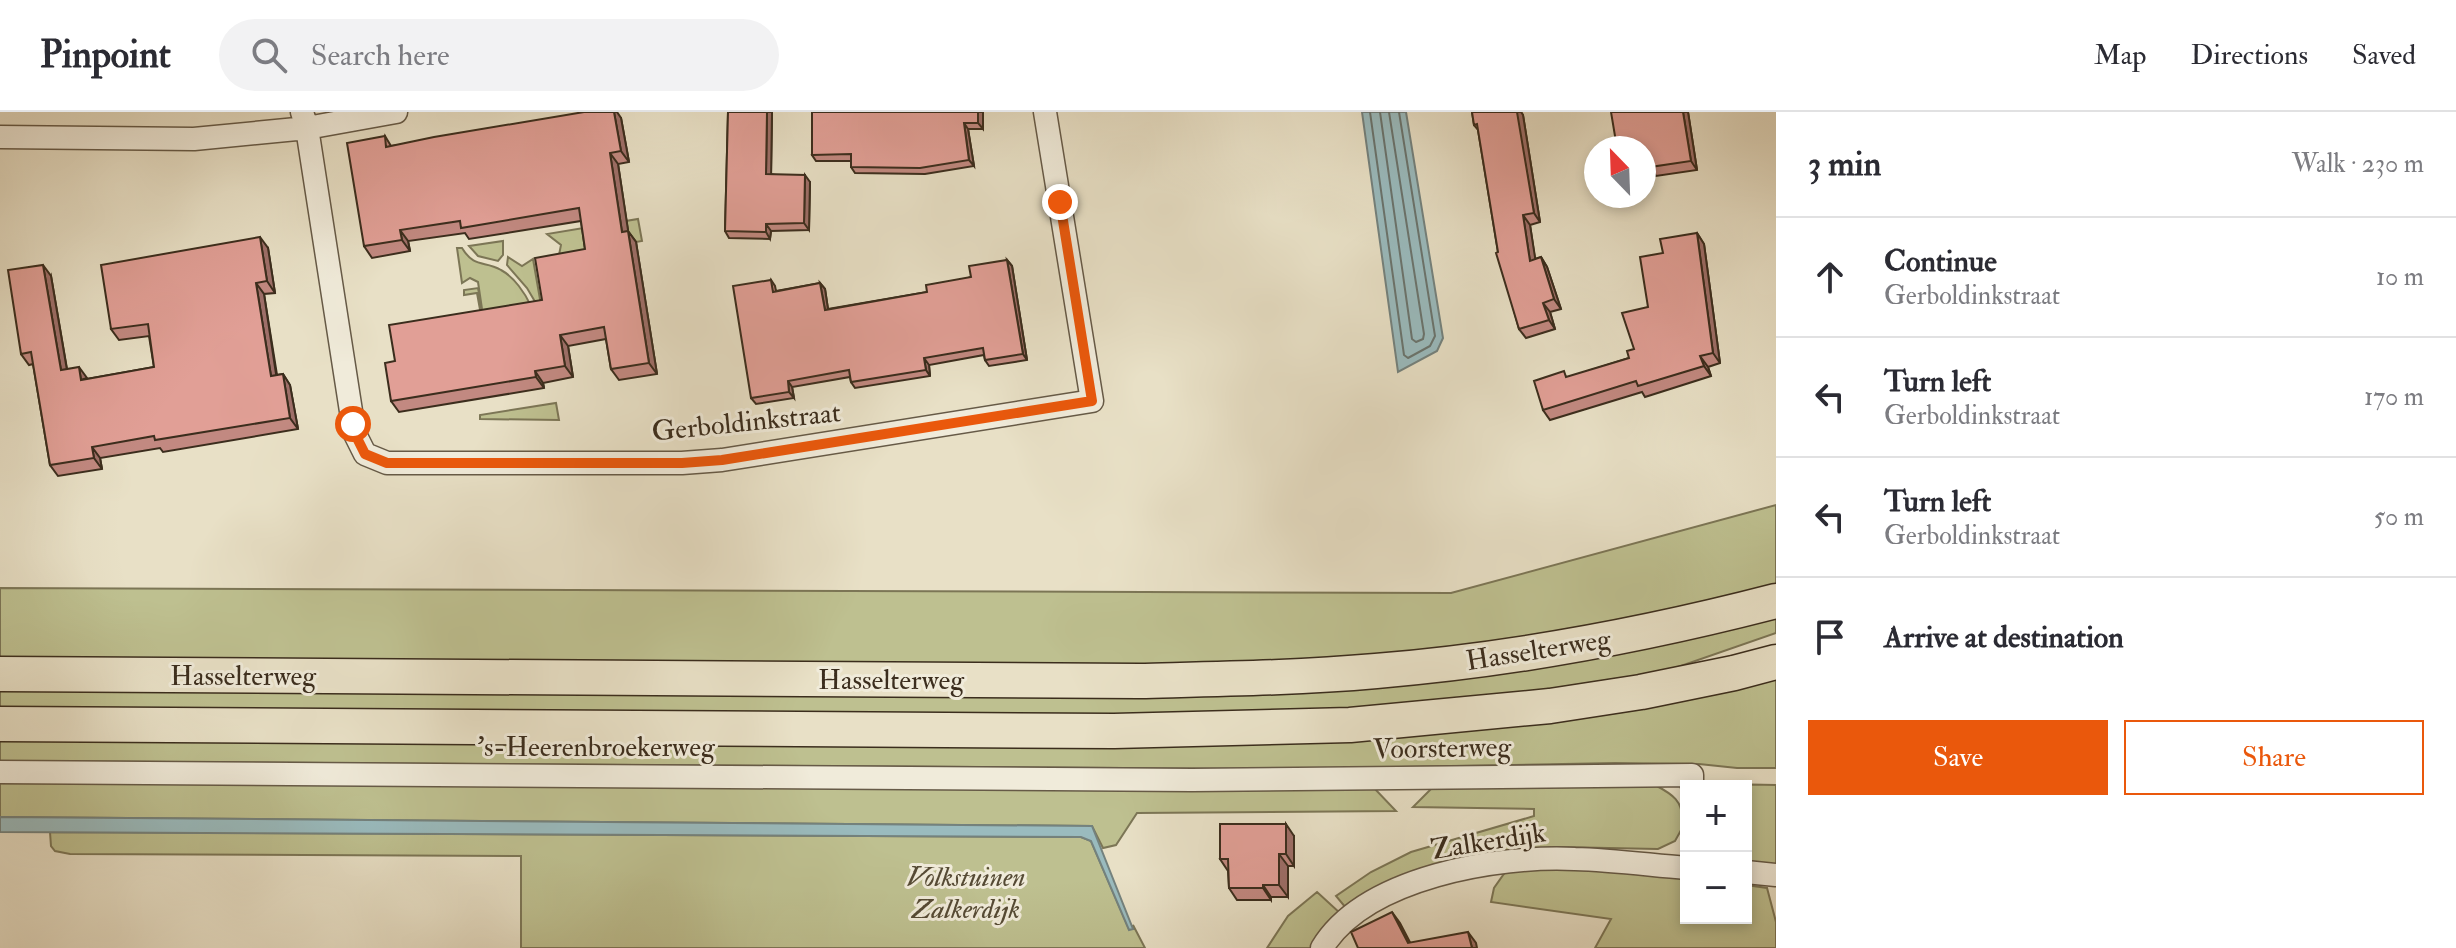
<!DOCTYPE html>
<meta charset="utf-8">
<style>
body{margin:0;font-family:"IM FELL Double Pica",serif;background:#f2f2f3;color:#2b2b33}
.controls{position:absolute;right:24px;bottom:24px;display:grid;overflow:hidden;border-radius:0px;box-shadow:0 4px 12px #0003}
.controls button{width:72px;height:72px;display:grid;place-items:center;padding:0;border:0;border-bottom:2px solid #e1e1e2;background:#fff;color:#2b2b33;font:40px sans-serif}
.compass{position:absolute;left:1584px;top:24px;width:72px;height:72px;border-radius:50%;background:#fff;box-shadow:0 4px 12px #0003;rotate:337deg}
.stop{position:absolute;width:24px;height:24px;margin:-18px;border:6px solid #ea580c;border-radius:50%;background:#fff}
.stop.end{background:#ea580c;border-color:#fff;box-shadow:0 2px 8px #0008}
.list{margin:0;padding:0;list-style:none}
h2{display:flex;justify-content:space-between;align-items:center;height:104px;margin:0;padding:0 32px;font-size:34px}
h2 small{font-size:26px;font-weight:400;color:#7c7c81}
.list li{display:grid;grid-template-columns:52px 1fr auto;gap:24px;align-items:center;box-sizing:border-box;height:120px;padding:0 32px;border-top:2px solid #e1e1e2}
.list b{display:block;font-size:30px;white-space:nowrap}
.list p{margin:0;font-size:26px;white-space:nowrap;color:#7c7c81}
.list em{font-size:26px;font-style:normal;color:#7c7c81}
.actions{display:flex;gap:16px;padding:24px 32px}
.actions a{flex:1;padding:18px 0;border:2px solid #ea580c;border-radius:0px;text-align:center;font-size:28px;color:#ea580c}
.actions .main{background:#ea580c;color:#fff}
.icon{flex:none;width:44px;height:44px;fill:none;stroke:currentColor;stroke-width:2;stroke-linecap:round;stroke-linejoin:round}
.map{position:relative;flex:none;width:1776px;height:836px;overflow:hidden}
header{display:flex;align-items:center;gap:48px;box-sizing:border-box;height:112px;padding:0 40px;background:#fff;border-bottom:2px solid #e1e1e2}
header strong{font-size:38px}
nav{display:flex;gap:44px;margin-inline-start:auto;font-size:28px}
.search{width:560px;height:72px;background:#f2f2f3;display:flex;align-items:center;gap:20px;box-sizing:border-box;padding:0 28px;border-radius:44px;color:#7c7c81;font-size:30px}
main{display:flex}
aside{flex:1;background:#fff}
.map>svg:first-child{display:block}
.green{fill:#bec090;stroke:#7c7656;stroke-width:2}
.water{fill:#9abbbe;stroke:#74827e;stroke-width:2}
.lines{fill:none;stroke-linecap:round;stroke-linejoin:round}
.shore{stroke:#6a746e;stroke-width:2}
.minor-casing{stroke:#665a47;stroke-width:25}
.primary-casing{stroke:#3b2d1d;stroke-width:37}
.minor{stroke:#f0ebda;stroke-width:22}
.primary{stroke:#e8e0c6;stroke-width:34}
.wall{fill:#c28981;stroke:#3b2d1d;stroke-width:2}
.shaded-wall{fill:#9e6f69;stroke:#3b2d1d;stroke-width:2}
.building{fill:#e19f96;stroke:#3b2d1d;stroke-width:2}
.route{stroke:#ea580c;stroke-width:10}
.labels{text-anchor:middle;stroke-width:6;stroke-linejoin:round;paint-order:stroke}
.street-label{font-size:28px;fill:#3b2d1d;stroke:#f0ebda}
.park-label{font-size:28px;font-style:italic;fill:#554a34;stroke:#f0ebda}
</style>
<header>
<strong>Pinpoint</strong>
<div class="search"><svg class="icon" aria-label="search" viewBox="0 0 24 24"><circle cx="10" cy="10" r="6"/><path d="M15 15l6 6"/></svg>Search here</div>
<nav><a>Map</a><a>Directions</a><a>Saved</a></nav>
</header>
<main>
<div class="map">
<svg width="1776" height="836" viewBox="0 0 1776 836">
<rect width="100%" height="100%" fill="#e8e0c6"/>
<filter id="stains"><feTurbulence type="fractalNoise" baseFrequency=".0025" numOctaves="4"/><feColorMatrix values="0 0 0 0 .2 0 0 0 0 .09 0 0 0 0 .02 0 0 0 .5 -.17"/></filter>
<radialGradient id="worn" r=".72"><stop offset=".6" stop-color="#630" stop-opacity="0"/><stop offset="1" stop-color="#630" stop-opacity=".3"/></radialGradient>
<path class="green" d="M 638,107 L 642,129 L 559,143 L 561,133 L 547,122 Z
M 503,129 L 503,143 L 498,149 L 478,144 L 469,134 Z
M 457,136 L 462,136 C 475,157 484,148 501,158 C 514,165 525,181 531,194 L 481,203 L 477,181 L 464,183 L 464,178 L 478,176 L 482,197 L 478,170 L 470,166 L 462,171 Z
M 508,145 L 522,154 L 533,147 L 541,193 L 537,193 L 527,176 L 507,153 Z
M 556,291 L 559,308 L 480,307 L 480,303 Z
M 1776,393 L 1776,474 L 1624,509 L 1450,537 L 1217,554 L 0,547 L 0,476 L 1451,481 Z
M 1776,504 L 1776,521 L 1649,565 L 1567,577 L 1386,597 L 1214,603 L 0,596 L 0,576 L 1119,583 Z
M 1776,564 L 1776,656 L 1737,656 L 1699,652 L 1615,651 L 1289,657 L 0,649 L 0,625 L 1009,631 Z
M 0,671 L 1375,677 L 1396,699 L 1137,701 L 1116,733 L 1103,736 L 1092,714 L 0,705 Z
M 1723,672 L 1776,673 L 1776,754 L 1746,750 L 1746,674 L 1718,674 Z
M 1655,673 C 1672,682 1684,689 1682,711 L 1685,711 L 1675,729 L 1658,737 L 1559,735 L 1514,738 L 1346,796 L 1336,784 L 1371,760 L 1411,740 L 1534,704 L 1534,697 L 1413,695 L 1432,676 Z
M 50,720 L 1081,725 L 1091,729 L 1129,817 L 1133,817 L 1133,813 L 1145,836 L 521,836 L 521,744 L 70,742 L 55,739 L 51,734 Z
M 1530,756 L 1596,757 L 1686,765 L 1686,806 L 1746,806 L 1746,773 L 1767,776 L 1776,810 L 1776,836 L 1595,836 L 1611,807 L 1491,790 L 1494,776 L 1506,759 Z
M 1317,780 L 1340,801 L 1312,836 L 1267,836 L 1288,804 Z"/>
<path class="water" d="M 1362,0 L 1406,0 L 1443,226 L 1437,239 L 1398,260 Z
M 0,705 L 1092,714 L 1133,817 L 1129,818 L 1091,729 L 1081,725 L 0,720 Z"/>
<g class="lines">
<path class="shore" d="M 1370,0 L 1404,243 L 1408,246 L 1430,234 L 1435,224 L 1399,0
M 1380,0 L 1412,227 L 1416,230 L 1423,227 L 1424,222 L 1389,0"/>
<g class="minor-casing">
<path id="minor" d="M 302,0 L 307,16 L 353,312 L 355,322 L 365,342 L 387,351 L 682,351 L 722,348 L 1092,289 L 1045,0
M 0,25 L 194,27 L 307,16 L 396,0
M 0,660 L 1192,668 L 1692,663 L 1692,674
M 1746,760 L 1776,763
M 1322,836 C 1365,765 1499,743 1575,747 C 1612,748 1649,753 1686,756"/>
</g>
<g class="primary-casing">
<path id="primary" d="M 0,562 L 1139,569 C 1218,567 1297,566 1376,559 C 1510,548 1645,523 1776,489
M 0,612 L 1114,619 L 1350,613 L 1550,594 L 1641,580 L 1734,561 L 1776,550"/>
</g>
<use href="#minor" class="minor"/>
<use href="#primary" class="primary"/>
</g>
<path class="wall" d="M 728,0 L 772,0 L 771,62 L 810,70 L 809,118 L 771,119 L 770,127 L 729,126 L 725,119 Z
M 983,0 L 983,17 L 968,17 L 974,54 L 925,62 L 855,61 L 851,55 L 851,49 L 816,49 L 812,43 Z
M 1472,0 L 1521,0 L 1523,3 L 1540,110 L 1530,113 L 1535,147 L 1541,145 L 1547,155 L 1561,197 L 1550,200 L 1555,217 L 1526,226 L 1519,217 L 1498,140 L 1478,18 L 1474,13 Z
M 1688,0 L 1697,58 L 1656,64 L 1650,54 L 1644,55 L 1644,36 Z
M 621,6 L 629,50 L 618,52 L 628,119 L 636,130 L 657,262 L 619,268 L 611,257 L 606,227 L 568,234 L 573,265 L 543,271 L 544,276 L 399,300 L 391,289 L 395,249 L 542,188 L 585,137 L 581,109 L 469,127 L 465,121 L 408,129 L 410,139 L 372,146 L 364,134 L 385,24 L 391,34 Z
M 1697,121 L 1704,132 L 1720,251 L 1708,255 L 1711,264 L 1645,285 L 1642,280 L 1550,308 L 1543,298 L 1569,265 L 1629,246 L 1634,237 L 1648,195 Z
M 268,136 L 275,181 L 264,182 L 277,263 L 283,262 L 290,273 L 298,317 L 163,340 L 160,336 L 100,346 L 102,357 L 58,364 L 50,353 L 33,252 L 29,253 L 21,242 L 51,164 L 67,257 L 87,267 L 154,255 L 149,224 L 119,228 L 111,217 Z
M 1007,148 L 1012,154 L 1027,248 L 989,254 L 985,248 L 984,243 L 929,253 L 930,264 L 855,276 L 851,270 L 850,265 L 792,275 L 794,286 L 756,292 L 751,286 L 771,168 L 775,174 L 776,179 L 820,171 L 825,177 L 828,197 L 927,180 L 971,165 Z
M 1294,724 L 1294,754 L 1288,754 L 1288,785 L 1271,785 L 1271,788 L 1237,788 L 1229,776 L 1228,759 L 1220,747 Z"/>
<path class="shaded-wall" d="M 614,0 L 617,0 L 621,6 L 629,50 L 621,39 Z
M 767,0 L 772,0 L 771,69 L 766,62 Z
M 978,0 L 983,0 L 983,17 L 978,11 Z
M 1516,0 L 1521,0 L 1523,3 L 1540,110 L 1534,101 Z
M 1683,0 L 1688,0 L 1697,58 L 1691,49 Z
M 964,11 L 968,17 L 974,54 L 969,48 Z
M 610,41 L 618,52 L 630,131 L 622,120 Z
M 805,63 L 810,70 L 809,118 L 804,111 Z
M 1523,103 L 1530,113 L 1537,158 L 1530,149 Z
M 766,112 L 771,119 L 770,127 L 766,120 Z
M 400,118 L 408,129 L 410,139 L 402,128 Z
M 628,119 L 636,130 L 657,262 L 649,251 Z
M 1697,121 L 1704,132 L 1720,251 L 1713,241 Z
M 260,125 L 268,136 L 275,181 L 267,169 Z
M 1541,145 L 1547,155 L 1561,197 L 1554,187 Z
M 1007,148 L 1012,154 L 1027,248 L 1023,242 Z
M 43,153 L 51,164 L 69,270 L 61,258 Z
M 256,171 L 264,182 L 278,275 L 271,264 Z
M 820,171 L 825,177 L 829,204 L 825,198 Z
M 1543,191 L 1550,200 L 1555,217 L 1549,208 Z
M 560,223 L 568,234 L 573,265 L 565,254 Z
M 1700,244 L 1708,255 L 1711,264 L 1704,254 Z
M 924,246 L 929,253 L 930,264 L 926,258 Z
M 79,255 L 87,266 L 81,268 Z
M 535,259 L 543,271 L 544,276 L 536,265 Z
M 283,262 L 290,273 L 298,317 L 290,306 Z
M 788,269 L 792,275 L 794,286 L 789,280 Z
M 92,335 L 100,346 L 102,357 L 94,346 Z
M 1286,712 L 1294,724 L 1294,754 L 1286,742 Z
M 1279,742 L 1288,754 L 1288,785 L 1279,773 Z
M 1263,773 L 1271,785 L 1271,788 L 1263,776 Z
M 1392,800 L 1400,811 L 1413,836 L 1408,831 Z
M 1468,820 L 1476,831 L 1477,836 L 1472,836 Z"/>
<path class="building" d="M 584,0 L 614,0 L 621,39 L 610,41 L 622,120 L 628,119 L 649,251 L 611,257 L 604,215 L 560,223 L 565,254 L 535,259 L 536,265 L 391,289 L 385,251 L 395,249 L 389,213 L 542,188 L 535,146 L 585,137 L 579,96 L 461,116 L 460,109 L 400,118 L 402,128 L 364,134 L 347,31 L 385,24 L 386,35 L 434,25 Z
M 728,0 L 767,0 L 766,62 L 805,63 L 804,111 L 766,112 L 766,120 L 725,119 Z
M 812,0 L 978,0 L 978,11 L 964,11 L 969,48 L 920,56 L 851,55 L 851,42 L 812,43 Z
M 1472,0 L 1517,0 L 1534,101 L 1523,103 L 1530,149 L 1541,145 L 1554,187 L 1543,191 L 1549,208 L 1519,217 L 1496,141 L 1498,140 L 1477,12 L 1474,13 Z
M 1611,0 L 1683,0 L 1691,49 L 1650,55 L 1648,45 L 1644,45 L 1644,36 L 1617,36 Z
M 1697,121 L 1713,241 L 1700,244 L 1704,254 L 1638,274 L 1636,269 L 1543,298 L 1534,269 L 1564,259 L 1566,265 L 1629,246 L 1627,239 L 1634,237 L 1622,201 L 1648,195 L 1640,145 L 1663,141 L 1660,127 Z
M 260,125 L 267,169 L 256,171 L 271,264 L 283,262 L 290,306 L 155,328 L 154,324 L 92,335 L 94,346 L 50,353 L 31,240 L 21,242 L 8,158 L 43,153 L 61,258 L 79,255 L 81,268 L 154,255 L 148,212 L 111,217 L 101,153 Z
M 1007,148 L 1023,242 L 985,248 L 983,236 L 924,246 L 926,258 L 851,270 L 849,258 L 788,269 L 789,280 L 751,286 L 733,174 L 771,168 L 773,180 L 820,171 L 825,198 L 927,180 L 926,173 L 971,165 L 969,154 Z
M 1220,712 L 1286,712 L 1286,742 L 1279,742 L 1279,773 L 1263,773 L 1263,776 L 1229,776 L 1228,747 L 1220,747 Z
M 1392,800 L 1408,831 L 1468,820 L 1472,836 L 1358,836 L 1351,820 Z"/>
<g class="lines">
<path class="route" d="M 353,312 L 355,322 L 365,342 L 387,351 L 682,351 L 722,348 L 1092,289 L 1060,90"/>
</g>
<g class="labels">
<g class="street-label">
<text transform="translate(746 309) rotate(-6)" y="10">Gerboldinkstraat</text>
<text transform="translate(1538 537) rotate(-9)" y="10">Hasselterweg</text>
<text x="243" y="573">Hasselterweg</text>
<text x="891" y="577">Hasselterweg</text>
<text x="596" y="644">'s-Heerenbroekerweg</text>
<text transform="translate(1442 635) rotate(-1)" y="10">Voorsterweg</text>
<text transform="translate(1488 728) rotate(-9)" y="10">Zalkerdijk</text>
</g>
<g class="park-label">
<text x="966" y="774">Volkstuinen<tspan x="966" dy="32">Zalkerdijk</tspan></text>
</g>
</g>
<rect width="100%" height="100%" filter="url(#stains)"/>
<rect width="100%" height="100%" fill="url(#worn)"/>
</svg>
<div class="controls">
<button>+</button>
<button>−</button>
</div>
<svg class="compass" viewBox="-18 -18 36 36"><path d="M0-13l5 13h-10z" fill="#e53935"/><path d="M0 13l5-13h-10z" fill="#7c7c81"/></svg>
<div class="stop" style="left:353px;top:312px"></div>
<div class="stop end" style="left:1060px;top:90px"></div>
</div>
<aside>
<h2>3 min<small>Walk · 230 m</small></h2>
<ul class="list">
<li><svg class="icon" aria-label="ahead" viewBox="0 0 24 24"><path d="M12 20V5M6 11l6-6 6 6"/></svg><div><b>Continue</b><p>Gerboldinkstraat</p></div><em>10 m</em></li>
<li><svg class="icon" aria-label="left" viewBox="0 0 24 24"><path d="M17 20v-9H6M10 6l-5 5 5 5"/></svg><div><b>Turn left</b><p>Gerboldinkstraat</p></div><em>170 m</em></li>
<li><svg class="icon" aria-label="left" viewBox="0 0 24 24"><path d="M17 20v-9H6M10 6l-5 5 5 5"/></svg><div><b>Turn left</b><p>Gerboldinkstraat</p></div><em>50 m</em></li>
<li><svg class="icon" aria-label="arrive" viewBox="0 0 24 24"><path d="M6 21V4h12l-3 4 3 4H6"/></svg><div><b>Arrive at destination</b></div></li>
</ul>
<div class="actions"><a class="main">Save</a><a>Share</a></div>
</aside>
</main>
